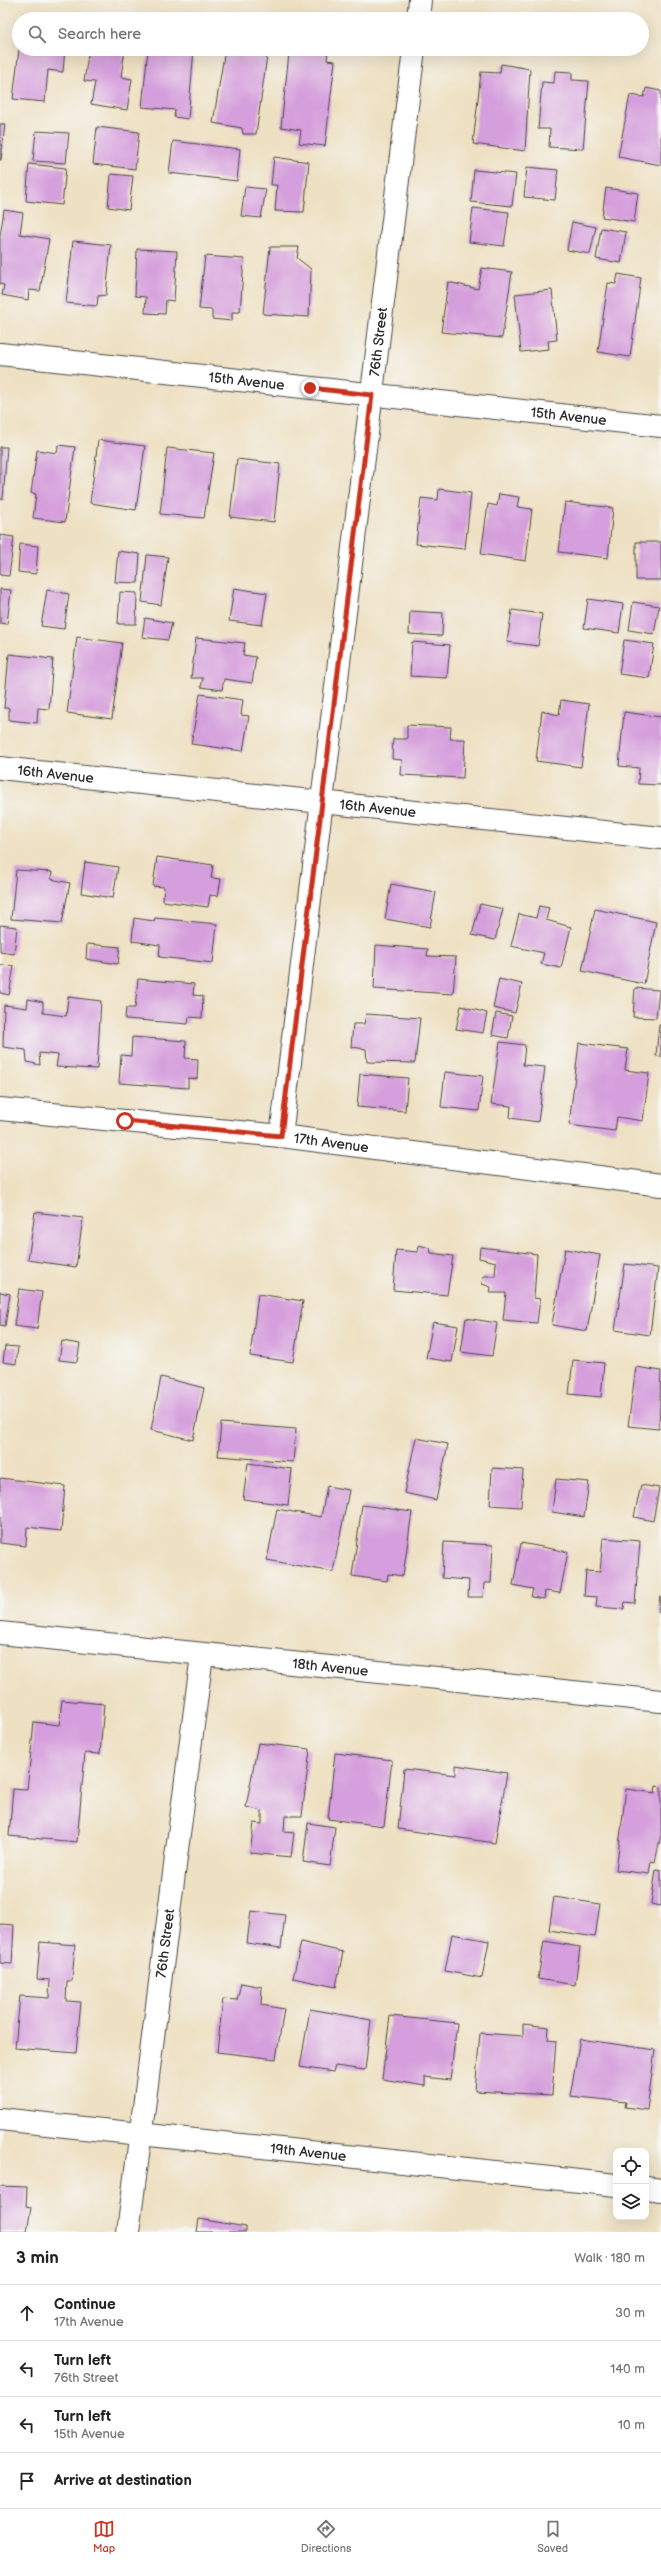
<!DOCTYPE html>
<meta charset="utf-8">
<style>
body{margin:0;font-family:"Balsamiq Sans",sans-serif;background:#f2f2f2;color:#222}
.controls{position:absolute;right:12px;bottom:12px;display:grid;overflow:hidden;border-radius:8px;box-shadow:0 4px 16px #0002}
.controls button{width:36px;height:36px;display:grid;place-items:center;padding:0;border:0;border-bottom:1px solid #e0e0e0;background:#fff;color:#222;font:20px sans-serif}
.stop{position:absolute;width:12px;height:12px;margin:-9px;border:3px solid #c8321e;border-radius:50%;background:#fff}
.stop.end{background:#c8321e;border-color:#fff;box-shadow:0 1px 4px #0008}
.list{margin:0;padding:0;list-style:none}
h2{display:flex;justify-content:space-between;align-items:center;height:52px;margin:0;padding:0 16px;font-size:17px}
h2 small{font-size:13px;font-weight:400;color:#767676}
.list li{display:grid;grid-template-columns:26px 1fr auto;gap:12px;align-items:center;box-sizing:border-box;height:56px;padding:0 16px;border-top:1px solid #e0e0e0}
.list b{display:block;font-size:15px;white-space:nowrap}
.list p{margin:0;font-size:13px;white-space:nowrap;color:#767676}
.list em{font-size:13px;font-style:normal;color:#767676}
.icon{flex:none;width:22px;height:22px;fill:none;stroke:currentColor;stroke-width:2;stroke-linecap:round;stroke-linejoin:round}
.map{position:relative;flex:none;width:661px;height:2232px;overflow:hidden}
.search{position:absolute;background:#fff;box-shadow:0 4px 16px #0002;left:12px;right:12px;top:12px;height:44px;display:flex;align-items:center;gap:10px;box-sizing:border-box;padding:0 14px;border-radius:22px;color:#767676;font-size:15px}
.sheet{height:276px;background:#fff}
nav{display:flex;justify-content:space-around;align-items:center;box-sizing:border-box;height:56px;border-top:1px solid #e0e0e0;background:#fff;font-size:11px;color:#767676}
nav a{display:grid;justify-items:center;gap:2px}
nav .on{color:#c8321e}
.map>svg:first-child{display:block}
.building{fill:#d59edc}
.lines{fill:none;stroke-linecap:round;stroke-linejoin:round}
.minor-casing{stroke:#484642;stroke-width:24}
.minor{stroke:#fff;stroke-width:22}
.route{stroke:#c8321e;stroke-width:5}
.labels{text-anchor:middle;stroke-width:4;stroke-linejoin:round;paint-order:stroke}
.street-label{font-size:14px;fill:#2b2b2b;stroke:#f6f6f2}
</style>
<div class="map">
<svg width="661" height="2232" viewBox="0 0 661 2232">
<rect width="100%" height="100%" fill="#f6f6f2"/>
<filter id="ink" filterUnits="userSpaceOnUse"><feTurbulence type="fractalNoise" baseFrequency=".025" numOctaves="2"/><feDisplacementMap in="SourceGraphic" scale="8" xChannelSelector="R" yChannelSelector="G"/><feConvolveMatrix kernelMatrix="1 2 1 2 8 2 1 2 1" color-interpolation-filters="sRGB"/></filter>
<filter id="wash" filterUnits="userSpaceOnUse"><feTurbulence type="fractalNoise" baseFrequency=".012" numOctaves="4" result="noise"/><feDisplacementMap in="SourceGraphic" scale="16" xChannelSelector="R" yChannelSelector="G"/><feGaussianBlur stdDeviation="0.9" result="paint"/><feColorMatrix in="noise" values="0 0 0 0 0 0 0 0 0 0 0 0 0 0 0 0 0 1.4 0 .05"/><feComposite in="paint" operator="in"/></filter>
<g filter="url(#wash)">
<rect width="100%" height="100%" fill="#eee0c2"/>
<g id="blocks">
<path class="building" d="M 19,49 L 65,49 L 63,72 L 48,70 L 45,102 L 13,99 Z
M 89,49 L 125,49 L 121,77 L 132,79 L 127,110 L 91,104 L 95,82 L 84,81 Z
M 148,49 L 194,49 L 188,119 L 174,117 L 175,110 L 142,107 Z
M 225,49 L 268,49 L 256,134 L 243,134 L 242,128 L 213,123 Z
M 297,49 L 328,49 L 327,60 L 335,61 L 325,146 L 299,143 L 301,130 L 281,127 L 289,53 L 296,54 Z
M 501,64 L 530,69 L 525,151 L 473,144 L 481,72 L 500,73 Z
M 555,71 L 572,72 L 572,80 L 589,81 L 583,149 L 549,147 L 550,129 L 538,129 L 542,82 L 554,83 Z
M 646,88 L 661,91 L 661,165 L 618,157 L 630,95 L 644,97 Z
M 0,124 L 5,124 L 1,160 L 0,160 Z
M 97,127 L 139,132 L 135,169 L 93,164 Z
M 36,131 L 69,133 L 66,163 L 33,161 Z
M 173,141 L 240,149 L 237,181 L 169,173 Z
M 274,157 L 309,162 L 304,212 L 275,211 L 277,185 L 271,185 Z
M 29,164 L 66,168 L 62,205 L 26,201 Z
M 527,167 L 558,170 L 555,200 L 524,197 Z
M 474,170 L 516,174 L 512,206 L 471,202 Z
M 111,174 L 133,176 L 129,210 L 108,207 Z
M 245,187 L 266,189 L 261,218 L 241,216 Z
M 606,188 L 638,193 L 634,222 L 602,217 Z
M 473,208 L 509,212 L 504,246 L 469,242 Z
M 4,210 L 23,213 L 20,234 L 49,239 L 40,291 L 29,290 L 28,300 L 2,295 L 4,285 L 0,284 L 0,236 Z
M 572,222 L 596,227 L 590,254 L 567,250 Z
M 601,228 L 626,232 L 621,263 L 596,259 Z
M 73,241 L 111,245 L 106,295 L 98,296 L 97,306 L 66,303 Z
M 270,247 L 299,247 L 297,258 L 311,269 L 309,317 L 263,314 Z
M 137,249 L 177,251 L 174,301 L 166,300 L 165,314 L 145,313 L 146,297 L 135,296 Z
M 205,256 L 244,259 L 240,312 L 232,312 L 232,321 L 212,319 L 212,310 L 199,309 Z
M 482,268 L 512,272 L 502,338 L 441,332 L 448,282 L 478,289 Z
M 618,274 L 641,278 L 630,357 L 598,352 L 608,283 L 616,284 Z
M 552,290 L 557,340 L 548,341 L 549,349 L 521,352 L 515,294 Z
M 98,440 L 145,446 L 136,510 L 90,503 Z
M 58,445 L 75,447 L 65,522 L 33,518 L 36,494 L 31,493 L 37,450 L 57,453 Z
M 0,447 L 7,447 L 3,499 L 0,499 Z
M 167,448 L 214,453 L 204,518 L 160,514 Z
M 237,459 L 280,464 L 274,522 L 230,517 Z
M 439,489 L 471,493 L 465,549 L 416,544 L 421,498 L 438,500 Z
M 499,494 L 519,497 L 517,507 L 532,509 L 526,561 L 481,554 L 488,504 L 497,506 Z
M 565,502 L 613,508 L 608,558 L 559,552 Z
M 0,535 L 14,537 L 9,576 L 0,575 Z
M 636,542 L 661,542 L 661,580 L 636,580 Z
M 20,544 L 38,546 L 36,574 L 18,572 Z
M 118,551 L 140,554 L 138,583 L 115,582 Z
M 147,555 L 168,557 L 161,605 L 142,602 Z
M 234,588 L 267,593 L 262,625 L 229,621 Z
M 0,589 L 11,590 L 7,624 L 0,623 Z
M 47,590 L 69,594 L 64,629 L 41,626 Z
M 120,592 L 137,593 L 136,624 L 118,624 Z
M 588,599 L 623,604 L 619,633 L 584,628 Z
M 633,602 L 659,606 L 654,634 L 629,630 Z
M 512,610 L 542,614 L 538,646 L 507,642 Z
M 410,611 L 443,613 L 442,636 L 409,634 Z
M 145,618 L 172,623 L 168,640 L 142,637 Z
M 77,637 L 122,643 L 112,719 L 67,713 Z
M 196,638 L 245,643 L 243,655 L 256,657 L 252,683 L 224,679 L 222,690 L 201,687 L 203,678 L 191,678 Z
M 624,640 L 654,644 L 649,678 L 619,674 Z
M 412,642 L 450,645 L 447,678 L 410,676 Z
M 9,654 L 53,659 L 49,709 L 38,708 L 37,723 L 9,720 L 9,708 L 4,708 Z
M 200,694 L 243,700 L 241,715 L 249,716 L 243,751 L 191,744 Z
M 561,700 L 589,704 L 581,767 L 536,761 L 542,711 L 559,715 Z
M 624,712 L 661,717 L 661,785 L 638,784 L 639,768 L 619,766 Z
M 407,725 L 451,727 L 450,739 L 465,739 L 463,778 L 401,775 L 402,760 L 392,759 L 393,739 L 407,739 Z
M 157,857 L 213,865 L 211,878 L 221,879 L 218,896 L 210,895 L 208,907 L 163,901 L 164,887 L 153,886 Z
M 85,862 L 118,867 L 113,898 L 81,893 Z
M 16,870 L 52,872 L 51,879 L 70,883 L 62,923 L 11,919 Z
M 391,884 L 436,892 L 430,927 L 385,919 Z
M 480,904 L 503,909 L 495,940 L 472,935 Z
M 539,906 L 549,908 L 546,920 L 571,927 L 561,968 L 541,964 L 544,953 L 511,946 L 519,914 L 536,918 Z
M 595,909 L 656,922 L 644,984 L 582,971 Z
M 134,918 L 154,921 L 155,918 L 217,924 L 213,963 L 159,957 L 160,945 L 132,941 Z
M 0,925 L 17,927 L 14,954 L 0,952 Z
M 87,944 L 120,947 L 118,964 L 86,959 Z
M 376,945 L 428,949 L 427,956 L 456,957 L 453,994 L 374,989 Z
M 0,965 L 14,966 L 9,995 L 0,993 Z
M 138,979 L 194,984 L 193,995 L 203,996 L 202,1018 L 189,1017 L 188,1024 L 125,1019 L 126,1008 L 135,1008 Z
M 499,979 L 522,984 L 515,1013 L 493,1008 Z
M 635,988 L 659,990 L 656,1018 L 633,1017 Z
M 68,997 L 101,1001 L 97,1069 L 56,1067 L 58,1055 L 39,1053 L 40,1065 L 27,1062 L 26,1050 L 3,1047 L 4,1005 L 27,1008 L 28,999 L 43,1002 L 43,1013 L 66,1016 Z
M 461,1006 L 487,1013 L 483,1033 L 456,1029 Z
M 496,1013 L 512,1016 L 508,1038 L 492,1035 Z
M 366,1014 L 420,1018 L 415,1063 L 367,1062 L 366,1049 L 351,1047 L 353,1024 L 364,1024 Z
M 659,1025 L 661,1025 L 661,1057 L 656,1056 Z
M 132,1037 L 186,1041 L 185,1058 L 198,1059 L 197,1079 L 188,1078 L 188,1088 L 119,1083 L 121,1055 L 131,1056 Z
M 500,1042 L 525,1045 L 523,1065 L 545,1067 L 538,1122 L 510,1118 L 511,1106 L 491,1104 Z
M 579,1043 L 628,1049 L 625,1070 L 649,1073 L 643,1121 L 617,1117 L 615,1131 L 569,1125 Z
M 445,1072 L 483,1076 L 479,1111 L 441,1107 Z
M 360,1074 L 408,1078 L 405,1111 L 357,1107 Z
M 35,1212 L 83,1218 L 76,1267 L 28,1260 Z
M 419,1245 L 430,1248 L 431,1253 L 453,1256 L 447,1295 L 393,1290 L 396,1250 L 418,1252 Z
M 480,1247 L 537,1254 L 534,1298 L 540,1299 L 537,1323 L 503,1320 L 506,1293 L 490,1293 L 491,1287 L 482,1284 L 483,1276 L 495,1276 L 496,1262 L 479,1258 Z
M 565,1249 L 600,1255 L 587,1331 L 552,1325 Z
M 625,1264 L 658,1268 L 650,1335 L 615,1330 Z
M 19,1289 L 42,1292 L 37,1329 L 14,1326 Z
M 0,1292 L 10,1294 L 5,1326 L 0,1325 Z
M 258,1294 L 303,1301 L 293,1362 L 250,1356 Z
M 466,1318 L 497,1323 L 492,1356 L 461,1352 Z
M 433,1322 L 458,1326 L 452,1362 L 426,1358 Z
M 62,1341 L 80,1344 L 77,1362 L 59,1360 Z
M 5,1346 L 18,1347 L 16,1364 L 3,1362 Z
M 573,1360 L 604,1363 L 601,1397 L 569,1394 Z
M 636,1367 L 661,1371 L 659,1429 L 628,1426 Z
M 161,1377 L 204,1388 L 193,1440 L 151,1430 Z
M 221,1423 L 296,1429 L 293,1462 L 218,1456 Z
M 416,1438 L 448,1444 L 436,1500 L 404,1493 Z
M 248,1463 L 292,1469 L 288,1505 L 243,1499 Z
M 492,1468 L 523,1470 L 521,1507 L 490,1505 Z
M 0,1478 L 65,1486 L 61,1531 L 27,1527 L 26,1546 L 0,1543 Z
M 556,1479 L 589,1482 L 584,1517 L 552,1512 Z
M 641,1485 L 659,1488 L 653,1521 L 634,1517 Z
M 327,1486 L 349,1490 L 333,1572 L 267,1560 L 277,1509 L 321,1517 Z
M 362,1505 L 412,1512 L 403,1576 L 388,1574 L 387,1581 L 352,1576 Z
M 603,1538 L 640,1541 L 635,1603 L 625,1602 L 624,1609 L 596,1607 L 597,1597 L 584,1596 L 586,1571 L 600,1572 Z
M 444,1542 L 493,1545 L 491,1583 L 484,1583 L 483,1597 L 468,1597 L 469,1580 L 442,1578 Z
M 521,1543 L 568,1552 L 560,1593 L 545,1591 L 544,1599 L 531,1597 L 533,1589 L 513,1585 Z
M 660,1596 L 661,1596 L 661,1613 L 658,1612 Z
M 62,1700 L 104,1704 L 100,1754 L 85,1753 L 77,1842 L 9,1836 L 13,1789 L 27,1790 L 34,1722 L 59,1725 Z
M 258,1743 L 310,1749 L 302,1816 L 285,1816 L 284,1832 L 294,1833 L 291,1857 L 250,1853 L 254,1823 L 262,1824 L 262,1811 L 246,1807 Z
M 335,1753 L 392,1760 L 384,1826 L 328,1819 Z
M 456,1765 L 507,1773 L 495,1843 L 398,1829 L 404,1769 L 456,1775 Z
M 656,1786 L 661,1787 L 661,1835 L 655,1862 L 651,1861 L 649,1874 L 616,1870 L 626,1789 L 655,1793 Z
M 308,1823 L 335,1827 L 330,1866 L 303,1862 Z
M 656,1869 L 661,1870 L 661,1906 L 651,1904 Z
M 554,1897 L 600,1904 L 595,1937 L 549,1930 Z
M 251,1911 L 285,1915 L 281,1948 L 247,1943 Z
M 0,1924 L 14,1925 L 12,1964 L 0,1963 Z
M 452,1934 L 489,1941 L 482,1978 L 445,1971 Z
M 544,1941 L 580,1947 L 575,1985 L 538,1979 Z
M 40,1942 L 75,1945 L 72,1981 L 67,1981 L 66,2001 L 81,2002 L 76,2053 L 15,2048 L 20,1996 L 49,1998 L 50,1980 L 37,1979 Z
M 301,1942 L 343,1952 L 336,1987 L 293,1978 Z
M 241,1983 L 262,1987 L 261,2005 L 284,2009 L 276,2059 L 217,2052 L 223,1999 L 237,2000 Z
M 310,2009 L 371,2020 L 365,2070 L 335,2066 L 333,2072 L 300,2067 Z
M 390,2016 L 457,2023 L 450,2080 L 425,2077 L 425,2086 L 382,2079 Z
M 523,2024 L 549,2027 L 548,2040 L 556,2041 L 552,2095 L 475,2091 L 480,2033 L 523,2036 Z
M 580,2039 L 655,2050 L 647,2110 L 625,2107 L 626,2102 L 570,2096 Z
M 0,2186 L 27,2187 L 26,2206 L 31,2207 L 27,2232 L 0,2232 Z
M 199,2219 L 246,2227 L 246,2232 L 197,2232 Z"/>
</g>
</g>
<g filter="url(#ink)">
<use href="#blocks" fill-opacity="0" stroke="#484642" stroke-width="1"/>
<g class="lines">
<g class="minor-casing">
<g id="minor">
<path d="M 418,19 L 420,0"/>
<path id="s1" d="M 0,354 L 661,426"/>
<path id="s2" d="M 0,768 L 661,838"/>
<path id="s3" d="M 0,1109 L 281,1136 L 661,1185"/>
<path id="s4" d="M 281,1136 L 414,49"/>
<path id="s5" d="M 0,1633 L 661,1701"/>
<path id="s6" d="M 0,2119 L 616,2185"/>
<path d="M 646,2188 L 661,2190"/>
<path id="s7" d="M 128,2232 L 202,1655"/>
</g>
</g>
<use href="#minor" class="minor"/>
</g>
</g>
<g class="lines" filter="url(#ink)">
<path class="route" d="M 125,1121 L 281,1136 L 372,395 L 310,388"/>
</g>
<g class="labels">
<g class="street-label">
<text dy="5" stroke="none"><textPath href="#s4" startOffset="800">76th Street</textPath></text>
<text dy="5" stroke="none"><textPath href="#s1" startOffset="248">15th Avenue</textPath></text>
<text dy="5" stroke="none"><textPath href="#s1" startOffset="572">15th Avenue</textPath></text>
<text dy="5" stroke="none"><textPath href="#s2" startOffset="56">16th Avenue</textPath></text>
<text dy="5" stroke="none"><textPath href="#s2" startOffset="380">16th Avenue</textPath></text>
<text dy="5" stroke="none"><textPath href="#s3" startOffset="333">17th Avenue</textPath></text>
<text dy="5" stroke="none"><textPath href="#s5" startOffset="332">18th Avenue</textPath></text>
<text dy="5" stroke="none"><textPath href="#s7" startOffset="291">76th Street</textPath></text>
<text dy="5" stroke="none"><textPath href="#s6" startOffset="310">19th Avenue</textPath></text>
</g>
</g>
</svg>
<div class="controls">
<button><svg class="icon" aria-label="locate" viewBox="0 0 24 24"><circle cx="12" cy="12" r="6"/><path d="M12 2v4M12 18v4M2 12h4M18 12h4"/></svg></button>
<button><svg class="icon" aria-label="layers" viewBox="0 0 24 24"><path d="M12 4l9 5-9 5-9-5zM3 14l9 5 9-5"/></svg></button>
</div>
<div class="stop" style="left:125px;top:1121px"></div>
<div class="stop end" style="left:310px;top:388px"></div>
<div class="search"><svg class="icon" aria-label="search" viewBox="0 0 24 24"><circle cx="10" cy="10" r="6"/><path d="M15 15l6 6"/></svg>Search here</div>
</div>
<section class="sheet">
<h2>3 min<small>Walk · 180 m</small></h2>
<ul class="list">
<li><svg class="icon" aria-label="ahead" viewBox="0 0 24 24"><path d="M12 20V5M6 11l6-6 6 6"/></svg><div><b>Continue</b><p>17th Avenue</p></div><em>30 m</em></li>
<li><svg class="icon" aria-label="left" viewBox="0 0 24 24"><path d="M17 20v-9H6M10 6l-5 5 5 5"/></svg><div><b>Turn left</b><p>76th Street</p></div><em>140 m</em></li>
<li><svg class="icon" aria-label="left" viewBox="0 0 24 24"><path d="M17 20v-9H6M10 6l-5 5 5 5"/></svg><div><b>Turn left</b><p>15th Avenue</p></div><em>10 m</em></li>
<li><svg class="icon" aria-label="arrive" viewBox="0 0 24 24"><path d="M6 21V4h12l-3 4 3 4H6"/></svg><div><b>Arrive at destination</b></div></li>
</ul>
</section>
<nav>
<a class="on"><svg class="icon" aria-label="map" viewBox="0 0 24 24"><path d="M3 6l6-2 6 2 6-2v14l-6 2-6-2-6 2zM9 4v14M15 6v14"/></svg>Map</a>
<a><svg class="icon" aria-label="directions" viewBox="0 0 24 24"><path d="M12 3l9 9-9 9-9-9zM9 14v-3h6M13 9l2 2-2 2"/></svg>Directions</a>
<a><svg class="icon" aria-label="saved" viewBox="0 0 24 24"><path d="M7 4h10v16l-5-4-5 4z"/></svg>Saved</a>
</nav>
